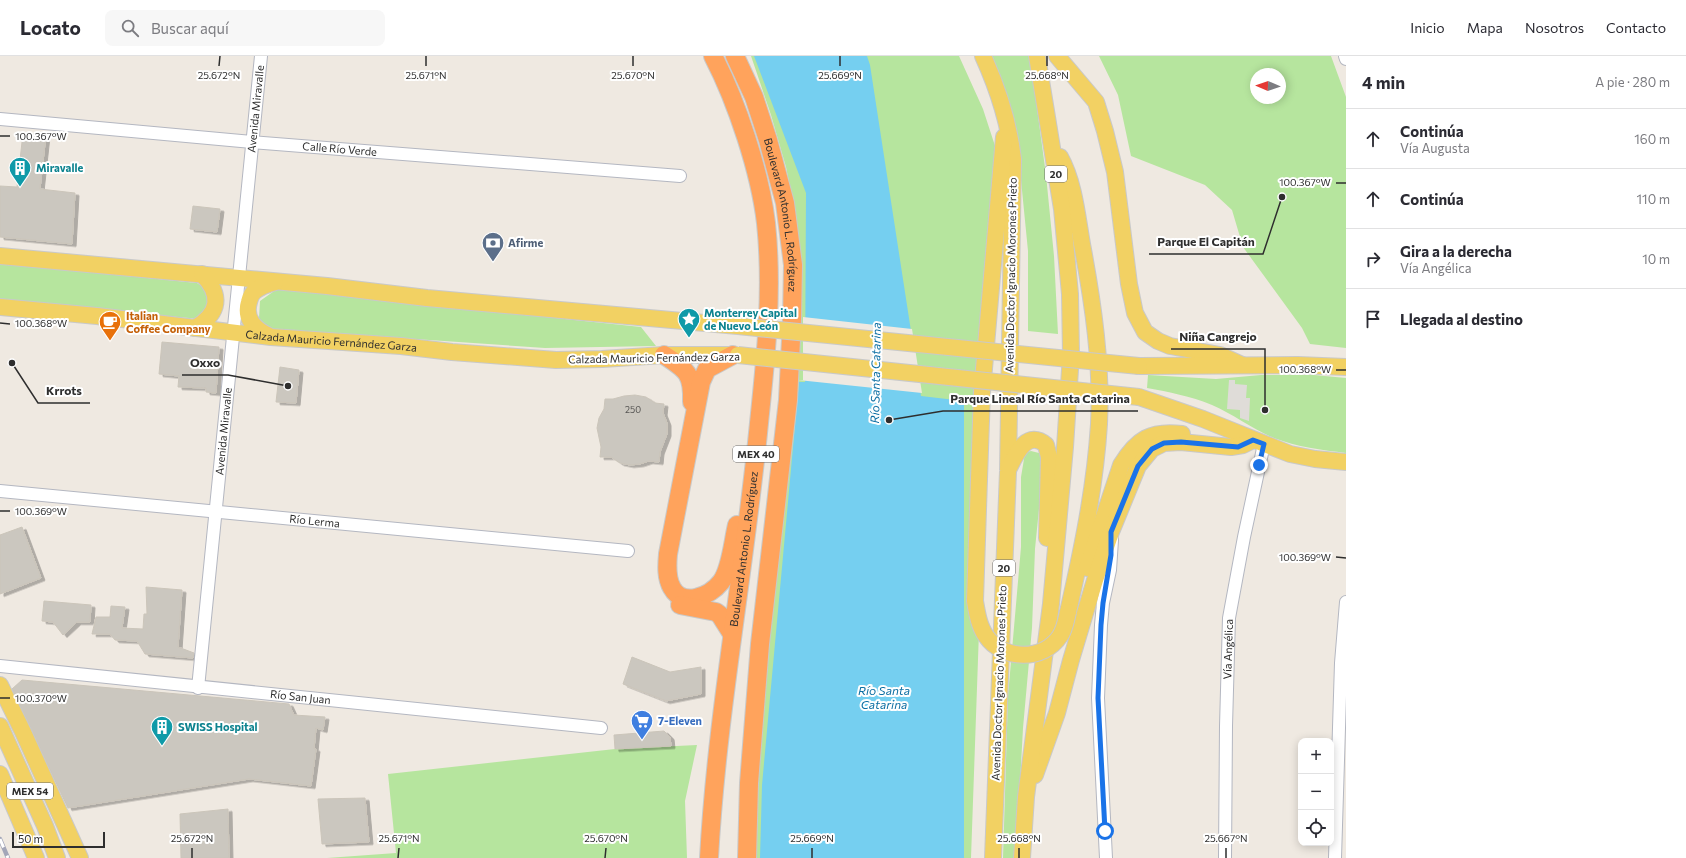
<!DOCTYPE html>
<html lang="es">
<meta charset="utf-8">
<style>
body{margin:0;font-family:Commissioner,sans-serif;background:#f7f7f7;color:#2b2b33}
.controls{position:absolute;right:12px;bottom:12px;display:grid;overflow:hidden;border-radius:8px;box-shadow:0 2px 10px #0003}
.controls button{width:36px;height:36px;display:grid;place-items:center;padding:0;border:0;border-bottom:1px solid #e1e1e2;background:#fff;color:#2b2b33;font:20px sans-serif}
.compass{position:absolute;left:1250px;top:12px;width:36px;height:36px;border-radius:50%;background:#fff;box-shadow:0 2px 10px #0003;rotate:272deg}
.scale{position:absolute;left:12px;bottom:10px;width:93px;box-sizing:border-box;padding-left:4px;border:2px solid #2e2e2e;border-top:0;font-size:11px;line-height:14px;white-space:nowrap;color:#2e2e2e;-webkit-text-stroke:3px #fff;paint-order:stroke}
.stop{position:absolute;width:12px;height:12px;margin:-9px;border:3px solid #1a73e8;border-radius:50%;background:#fff}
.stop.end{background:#1a73e8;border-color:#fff;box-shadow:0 1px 4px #0008}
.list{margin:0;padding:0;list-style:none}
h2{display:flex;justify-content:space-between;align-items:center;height:52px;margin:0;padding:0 16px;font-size:17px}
h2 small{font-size:13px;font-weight:400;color:#7c7c81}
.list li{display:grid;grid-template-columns:26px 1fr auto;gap:12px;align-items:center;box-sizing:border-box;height:60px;padding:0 16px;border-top:1px solid #e1e1e2}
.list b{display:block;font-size:15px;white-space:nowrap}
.list p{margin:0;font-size:13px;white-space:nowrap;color:#7c7c81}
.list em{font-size:13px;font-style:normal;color:#7c7c81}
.icon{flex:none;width:22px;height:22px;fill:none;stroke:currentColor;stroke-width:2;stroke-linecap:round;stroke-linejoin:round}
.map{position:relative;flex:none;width:1346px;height:802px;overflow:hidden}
header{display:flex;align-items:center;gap:24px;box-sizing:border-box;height:56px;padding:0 20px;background:#fff;border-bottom:1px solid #e1e1e2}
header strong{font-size:19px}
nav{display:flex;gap:22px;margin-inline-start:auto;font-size:14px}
.search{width:280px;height:36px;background:#f7f7f7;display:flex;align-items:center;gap:10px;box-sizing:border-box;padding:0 14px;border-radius:8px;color:#7c7c81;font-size:15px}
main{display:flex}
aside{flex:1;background:#fff}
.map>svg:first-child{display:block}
.green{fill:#b6e59e;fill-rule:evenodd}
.plaza{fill:#dfdcd8}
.water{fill:#75cff0}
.pier{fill:#efe9e1}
.building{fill:#cbc7bf;stroke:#cbc5ba;filter:url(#shadow)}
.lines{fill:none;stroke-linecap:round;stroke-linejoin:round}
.minor-casing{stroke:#b4b7c1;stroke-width:14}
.major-casing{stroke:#c9c9c9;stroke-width:18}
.highway-casing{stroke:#c9c9c9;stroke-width:20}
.minor{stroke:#fff;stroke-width:12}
.major{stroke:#f2d163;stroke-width:16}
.highway{stroke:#ffa35c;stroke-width:18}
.rail-casing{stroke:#a3a6b8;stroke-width:4.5}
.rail{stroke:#fff;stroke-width:3;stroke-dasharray:9;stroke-linecap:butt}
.major-bridge-casing{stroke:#c9c9c9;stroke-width:18;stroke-linecap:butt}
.major-bridge{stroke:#f2d163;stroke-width:16}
.route{stroke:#1a73e8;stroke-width:5}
.ticks{fill:none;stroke:#2e2e2e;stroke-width:1.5}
.labels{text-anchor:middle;stroke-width:4;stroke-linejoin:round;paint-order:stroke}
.number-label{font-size:9px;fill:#555452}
.shield{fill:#fff;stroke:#6d6d6d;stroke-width:1}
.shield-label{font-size:10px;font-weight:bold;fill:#2e2e2e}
.street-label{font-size:11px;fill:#2e2e2e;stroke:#fff}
.culture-label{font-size:11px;font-weight:bold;fill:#0d838f;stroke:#fff;text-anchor:start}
.service-label{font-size:11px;font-weight:bold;fill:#4e5e75;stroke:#fff;text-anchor:start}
.food-label{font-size:11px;font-weight:bold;fill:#c56008;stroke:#fff;text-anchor:start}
.shop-label{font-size:11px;font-weight:bold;fill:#366cbe;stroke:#fff;text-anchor:start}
.water-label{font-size:12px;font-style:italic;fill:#0d6fa3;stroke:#fff}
.ticks-label{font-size:10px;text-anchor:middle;fill:#2e2e2e;stroke:#fff;stroke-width:4;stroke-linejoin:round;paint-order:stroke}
.leader{fill:none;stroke:#2e2e2e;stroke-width:1.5}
.callout-dot{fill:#2e2e2e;stroke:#fff;stroke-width:1.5}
.callout-label{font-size:12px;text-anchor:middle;font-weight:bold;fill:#2e2e2e;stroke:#fff;stroke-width:4;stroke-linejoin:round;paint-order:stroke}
</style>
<header>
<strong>Locato</strong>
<div class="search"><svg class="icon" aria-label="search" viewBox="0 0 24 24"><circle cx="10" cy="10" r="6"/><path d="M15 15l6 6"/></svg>Buscar aquí</div>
<nav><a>Inicio</a><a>Mapa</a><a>Nosotros</a><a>Contacto</a></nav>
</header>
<main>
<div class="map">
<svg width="1346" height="802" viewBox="0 0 1346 802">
<defs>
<filter id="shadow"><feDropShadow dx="4" dy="2.5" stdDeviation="0" flood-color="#0004"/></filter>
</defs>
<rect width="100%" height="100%" fill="#efe9e1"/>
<path class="green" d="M 751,0 L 959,0 L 983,53 L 996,93 L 971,802 L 754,802 L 759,677 L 801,259 L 801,201 L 794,151 L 786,111 L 771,59 Z
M 991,0 L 1030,0 L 1046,119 L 1054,200 L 1058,278 L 1028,275 L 1028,195 L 1020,114 Z
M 1099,0 L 1331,0 L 1346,41 L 1346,292 L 1310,288 L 1302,272 L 1243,191 L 1232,154 L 1205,129 L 1131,100 L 1118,39 ZM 1256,18 L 1280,18 L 1280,42 L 1256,42 Z
M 0,207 L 197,227 L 206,233 L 211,241 L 200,263 L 0,245 Z
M 277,233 L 641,271 L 656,290 L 545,292 L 268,273 L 259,263 L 260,245 Z
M 1148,319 L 1216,323 L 1261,319 L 1314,319 L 1346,322 L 1346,397 C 1322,394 1297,391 1274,382 C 1252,373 1233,358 1212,349 C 1190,340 1169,336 1147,332 Z
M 1031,395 L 1039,397 L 1044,403 L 1035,493 L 1032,572 L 1023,672 L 1016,802 L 1003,802 L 1008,640 L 1021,491 L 1021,421 L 1025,397 Z
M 697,689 L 685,745 L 687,802 L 327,802 L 396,797 L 388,718 L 615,693 Z"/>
<path class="plaza" d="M 1229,324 L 1235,324 L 1235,328 L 1247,329 L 1246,342 L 1250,342 L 1249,365 L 1240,362 L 1240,354 L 1227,353 Z"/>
<path class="water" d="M 754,0 L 867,0 L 870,9 L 921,340 L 964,345 L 964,802 L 760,802 L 762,729 L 799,326 L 805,326 L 806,137 Z"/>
<path class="pier" d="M 803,261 L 912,273 L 922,337 L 798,324 L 803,324 Z"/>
<path class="building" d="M 23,77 L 46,78 L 40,133 L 75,137 L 72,188 L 0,181 L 0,130 L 17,131 Z
M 193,150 L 220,153 L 217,176 L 190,173 Z
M 162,286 L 219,291 L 216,337 L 206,336 L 206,332 L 178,331 L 179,320 L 159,318 Z
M 280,311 L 299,314 L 296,347 L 276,346 Z
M 635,339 L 646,341 L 655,347 L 664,348 L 663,357 L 667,367 L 667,378 L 660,396 L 659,406 L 649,405 L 640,408 L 630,409 L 620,407 L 611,401 L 600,401 L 601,391 L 597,372 L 599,362 L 604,353 L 605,343 L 613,343 L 624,340 Z
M 22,471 L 41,522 L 0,538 L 0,479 Z
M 146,531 L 182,534 L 178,591 L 194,597 L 193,602 L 145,598 L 137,585 L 115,584 L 110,578 L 92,578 L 96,561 L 110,561 L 111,550 L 125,551 L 122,572 L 143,573 L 144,558 L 147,558 Z
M 44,545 L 91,549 L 90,566 L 77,566 L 63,579 L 53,566 L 42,565 Z
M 632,601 L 670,616 L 701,611 L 701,638 L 666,645 L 623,628 Z
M 22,624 L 289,648 L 294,659 L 325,661 L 323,674 L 316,672 L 314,693 L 316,693 L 311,730 L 249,723 L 68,752 L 12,633 Z
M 664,675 L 670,681 L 671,690 L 615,693 L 614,679 Z
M 365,742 L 369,786 L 322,788 L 318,743 Z
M 228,753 L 229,802 L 181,802 L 180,758 Z"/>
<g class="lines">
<g class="minor-casing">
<g id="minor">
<path d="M 1345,0 L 1346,3"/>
<path id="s1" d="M 0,63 L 252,86 L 680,120"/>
<path id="s2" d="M 0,435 L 628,495"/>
<path id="s3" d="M 0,610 L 601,672"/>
<path id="s4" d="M 198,632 L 261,0"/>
<path d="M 1106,802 L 1098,642 L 1101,569 L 1103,547 L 1110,514 L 1112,484"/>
<path id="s5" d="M 1225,802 L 1226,670 L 1229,562 L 1244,481 L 1264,388"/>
<path d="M 1335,802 L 1341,607 L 1346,546"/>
</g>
</g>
<g class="major-casing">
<g id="major">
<path d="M 983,0 C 998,33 1009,67 1013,103 L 1008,415 L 993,802"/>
<path d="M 1057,0 L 1096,46 L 1105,75 L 1115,116 L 1129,228 L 1135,257 L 1145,276 L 1158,285 L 1170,290 L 1220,299 L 1242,309"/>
<path d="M 1060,101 C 1074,126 1077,159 1082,188 C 1093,247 1102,308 1099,368 C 1095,432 1082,494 1068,556"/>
<path d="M 0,200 L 327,230 L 427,242 L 738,270"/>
<path id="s6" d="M 0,251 L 97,260 L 271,281 L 401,290 L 452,296 L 556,304 L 602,303 L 664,299 L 734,299"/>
<path d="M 195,272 C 220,257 222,239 202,218"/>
<path d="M 269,280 C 255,273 244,263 249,246 C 250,242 251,238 255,235 C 260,231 268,228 275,226"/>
<path d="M 1139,310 L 1298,309 L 1346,311"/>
<path d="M 1139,341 L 1203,363 L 1290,398 L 1315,403 L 1346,406"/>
<path d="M 1009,412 C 1016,398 1027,373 1046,389 L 1049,401 L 1047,482"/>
<path d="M 979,423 L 982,336 L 1004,81"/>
<path d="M 1087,512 L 1121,409 C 1137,383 1151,374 1182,378"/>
<path d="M 0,629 L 23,676 L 80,802"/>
<path d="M 0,670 L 45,770 L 57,802"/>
<path d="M 0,718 L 36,802"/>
<path d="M 1035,719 L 1057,657 L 1071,604 L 1095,524 L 1111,476 L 1138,410 L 1152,393 L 1164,387 L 1181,386 L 1231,391 L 1243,389 L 1253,384"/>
<path d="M 1022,802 L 1026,741 L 1051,548 L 1065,391 L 1071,298 L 1070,238 L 1062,153 L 1037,0"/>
</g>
</g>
<g class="highway-casing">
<g id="highway">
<path id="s7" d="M 735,0 L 754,41 L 768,84 L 785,147 L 793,209 L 792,263 L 788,344 L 760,588 L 749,727 L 747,802"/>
<path d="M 664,299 C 687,314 693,318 692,346"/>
<path d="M 733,299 L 707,313 L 701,326 L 668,498 C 667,509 666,522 672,532 C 683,552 710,540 721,526 C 731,513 733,485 737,469"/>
<path d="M 680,549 L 716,556 L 720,559 L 732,578"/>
<path id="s8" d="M 709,802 C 717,656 745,513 759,367 C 766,301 773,234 766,167 C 760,116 737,46 713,0"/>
</g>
</g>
<use href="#minor" class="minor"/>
<use href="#major" class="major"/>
<use href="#highway" class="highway"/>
<g class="rail-casing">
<path id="rail" d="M 0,783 L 8,802"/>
</g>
<use href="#rail" class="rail"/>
<g class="major-bridge-casing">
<path id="major-bridge" d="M 738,270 L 1139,310
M 738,299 L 1139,341
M 979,423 L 975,545 C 977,557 979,570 986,580 C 1003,605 1044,605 1060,580 C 1065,573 1066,564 1068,556"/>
</g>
<use href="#major-bridge" class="major-bridge"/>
</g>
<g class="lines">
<path class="route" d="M 1105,775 L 1098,642 L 1101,569 L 1103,547 L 1111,499 L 1111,476 L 1138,410 L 1152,393 L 1164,387 L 1181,386 L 1238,391 L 1253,384 L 1264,388 L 1259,409"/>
</g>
<path class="ticks" d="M 219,10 L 220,0M 426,10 L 426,0M 633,10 L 633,0M 840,10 L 840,0M 1047,10 L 1047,0M 0,80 L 10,80M 1336,127 L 1346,127M 0,267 L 10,268M 1336,314 L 1346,314M 0,455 L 10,455M 1336,501 L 1346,502M 0,642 L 10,642M 192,802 L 192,792M 398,802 L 399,792M 605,802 L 606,792M 812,802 L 812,792M 1019,802 L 1019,792M 1226,802 L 1226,792"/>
<defs>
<g id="building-pin" transform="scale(1.15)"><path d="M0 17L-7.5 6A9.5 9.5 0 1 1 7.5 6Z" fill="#0f9aa8" stroke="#fff"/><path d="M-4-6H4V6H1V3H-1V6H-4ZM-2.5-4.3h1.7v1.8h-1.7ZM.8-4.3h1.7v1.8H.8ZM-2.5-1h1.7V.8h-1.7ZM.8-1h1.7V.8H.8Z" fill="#fff"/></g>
<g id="bank-pin" transform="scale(1.15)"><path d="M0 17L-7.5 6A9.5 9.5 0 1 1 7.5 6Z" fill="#5c6f8a" stroke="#fff"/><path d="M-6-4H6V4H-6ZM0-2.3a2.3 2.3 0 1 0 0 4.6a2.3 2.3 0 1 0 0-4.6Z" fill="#fff"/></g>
<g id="sight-pin" transform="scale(1.15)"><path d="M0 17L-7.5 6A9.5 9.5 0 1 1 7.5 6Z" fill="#0f9aa8" stroke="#fff"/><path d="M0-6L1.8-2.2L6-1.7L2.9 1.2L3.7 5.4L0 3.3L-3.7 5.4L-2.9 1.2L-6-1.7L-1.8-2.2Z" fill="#fff"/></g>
<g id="cafe-pin" transform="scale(1.15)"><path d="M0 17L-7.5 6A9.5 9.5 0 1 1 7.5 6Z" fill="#e8710a" stroke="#fff"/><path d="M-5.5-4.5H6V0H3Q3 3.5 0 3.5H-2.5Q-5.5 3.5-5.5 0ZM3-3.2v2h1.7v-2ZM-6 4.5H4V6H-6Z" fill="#fff"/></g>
<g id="supermarket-pin" transform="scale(1.15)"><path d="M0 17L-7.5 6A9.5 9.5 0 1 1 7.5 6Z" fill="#3f7fe0" stroke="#fff"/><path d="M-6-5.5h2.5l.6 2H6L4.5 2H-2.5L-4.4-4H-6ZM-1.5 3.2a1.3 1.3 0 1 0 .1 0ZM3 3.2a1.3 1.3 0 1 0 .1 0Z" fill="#fff"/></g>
</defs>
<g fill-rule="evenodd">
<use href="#building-pin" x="20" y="112"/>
<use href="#bank-pin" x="493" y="187"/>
<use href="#sight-pin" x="689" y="263"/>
<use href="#cafe-pin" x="110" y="266"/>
<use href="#supermarket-pin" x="642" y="665"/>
<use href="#building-pin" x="162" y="671"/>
</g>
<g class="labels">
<g class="number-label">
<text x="633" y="357">250</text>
</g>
<g class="shield">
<rect x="1045" y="110" width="22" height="16" rx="3"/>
<rect x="733" y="390" width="46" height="16" rx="3"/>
<rect x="993" y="504" width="22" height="16" rx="3"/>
<rect x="7" y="727" width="46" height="16" rx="3"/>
</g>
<g class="shield-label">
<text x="1056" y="122">20</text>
<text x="756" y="402">MEX 40</text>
<text x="1004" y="516">20</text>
<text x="30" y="739">MEX 54</text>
</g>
<g class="street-label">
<text dy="4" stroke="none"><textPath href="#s4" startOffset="582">Avenida Miravalle</textPath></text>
<text dy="4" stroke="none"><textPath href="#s1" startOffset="341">Calle Río Verde</textPath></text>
<text dy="4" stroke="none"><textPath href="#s7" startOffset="167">Boulevard Antonio L. Rodríguez</textPath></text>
<text transform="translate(1011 219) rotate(-89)" y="4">Avenida Doctor Ignacio Morones Prieto</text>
<text dy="4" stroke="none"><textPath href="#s6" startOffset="333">Calzada Mauricio Fernández Garza</textPath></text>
<text transform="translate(654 302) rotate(-1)" y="4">Calzada Mauricio Fernández Garza</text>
<text dy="4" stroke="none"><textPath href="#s4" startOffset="258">Avenida Miravalle</textPath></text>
<text dy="4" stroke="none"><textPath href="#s2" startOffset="316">Río Lerma</textPath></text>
<text dy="4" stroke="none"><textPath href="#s8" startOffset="311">Boulevard Antonio L. Rodríguez</textPath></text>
<text dy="4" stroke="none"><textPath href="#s5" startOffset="209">Vía Angélica</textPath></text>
<text transform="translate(999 627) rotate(-88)" y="4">Avenida Doctor Ignacio Morones Prieto</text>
<text dy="4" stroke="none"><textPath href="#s3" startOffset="302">Río San Juan</textPath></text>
</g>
<g class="culture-label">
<text x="36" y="116">Miravalle</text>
<text x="704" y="261">Monterrey Capital<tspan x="704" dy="13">de Nuevo León</tspan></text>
<text x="178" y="675">SWISS Hospital</text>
</g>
<g class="service-label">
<text x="508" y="191">Afirme</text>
</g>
<g class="food-label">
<text x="126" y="264">Italian<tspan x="126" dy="13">Coffee Company</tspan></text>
</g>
<g class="shop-label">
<text x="658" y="669">7-Eleven</text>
</g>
<g class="water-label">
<text transform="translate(876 317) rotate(-89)" y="4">Río Santa Catarina</text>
<text x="884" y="639">Río Santa<tspan x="884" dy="14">Catarina</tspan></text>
</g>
</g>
<g class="ticks-label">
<text x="219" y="23">25.672°N</text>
<text x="426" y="23">25.671°N</text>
<text x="633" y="23">25.670°N</text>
<text x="840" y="23">25.669°N</text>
<text x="1047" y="23">25.668°N</text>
<text x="41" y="84">100.367°W</text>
<text x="1305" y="130">100.367°W</text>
<text x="41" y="271">100.368°W</text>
<text x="1305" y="317">100.368°W</text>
<text x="41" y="459">100.369°W</text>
<text x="1305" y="505">100.369°W</text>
<text x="41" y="646">100.370°W</text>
<text x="192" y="786">25.672°N</text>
<text x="399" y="786">25.671°N</text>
<text x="606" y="786">25.670°N</text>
<text x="812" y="786">25.669°N</text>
<text x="1019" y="786">25.668°N</text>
<text x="1226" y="786">25.667°N</text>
</g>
<path class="leader" d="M1282 141L1263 198H1149M1265 354L1265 293H1171M288 330L228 319H182M12 307L38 347H90M889 364L943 355H1138"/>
<g class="callout-dot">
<circle cx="1282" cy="141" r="4"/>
<circle cx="1265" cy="354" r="4"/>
<circle cx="288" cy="330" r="4"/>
<circle cx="12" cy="307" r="4"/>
<circle cx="889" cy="364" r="4"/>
</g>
<g class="callout-label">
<text x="1206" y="190">Parque El Capitán</text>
<text x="1218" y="285">Niña Cangrejo</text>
<text x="205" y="311">Oxxo</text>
<text x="64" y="339">Krrots</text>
<text x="1040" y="347">Parque Lineal Río Santa Catarina</text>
</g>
</svg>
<div class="controls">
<button>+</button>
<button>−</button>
<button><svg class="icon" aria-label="locate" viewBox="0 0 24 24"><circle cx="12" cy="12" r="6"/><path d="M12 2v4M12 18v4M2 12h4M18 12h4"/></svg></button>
</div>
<svg class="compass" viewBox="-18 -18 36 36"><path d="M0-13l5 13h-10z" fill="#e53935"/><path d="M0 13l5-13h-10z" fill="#7c7c81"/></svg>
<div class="scale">50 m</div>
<div class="stop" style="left:1105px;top:775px"></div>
<div class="stop end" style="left:1259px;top:409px"></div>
</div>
<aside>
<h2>4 min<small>A pie · 280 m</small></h2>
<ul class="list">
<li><svg class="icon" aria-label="ahead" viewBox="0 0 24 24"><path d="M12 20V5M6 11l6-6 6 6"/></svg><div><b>Continúa</b><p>Vía Augusta</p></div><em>160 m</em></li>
<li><svg class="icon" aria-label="ahead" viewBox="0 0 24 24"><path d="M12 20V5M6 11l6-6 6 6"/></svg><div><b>Continúa</b></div><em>110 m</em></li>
<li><svg class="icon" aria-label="right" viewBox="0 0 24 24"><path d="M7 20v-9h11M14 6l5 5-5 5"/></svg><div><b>Gira a la derecha</b><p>Vía Angélica</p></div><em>10 m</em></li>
<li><svg class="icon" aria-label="arrive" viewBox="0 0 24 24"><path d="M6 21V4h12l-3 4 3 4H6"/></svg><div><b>Llegada al destino</b></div></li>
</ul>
</aside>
</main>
